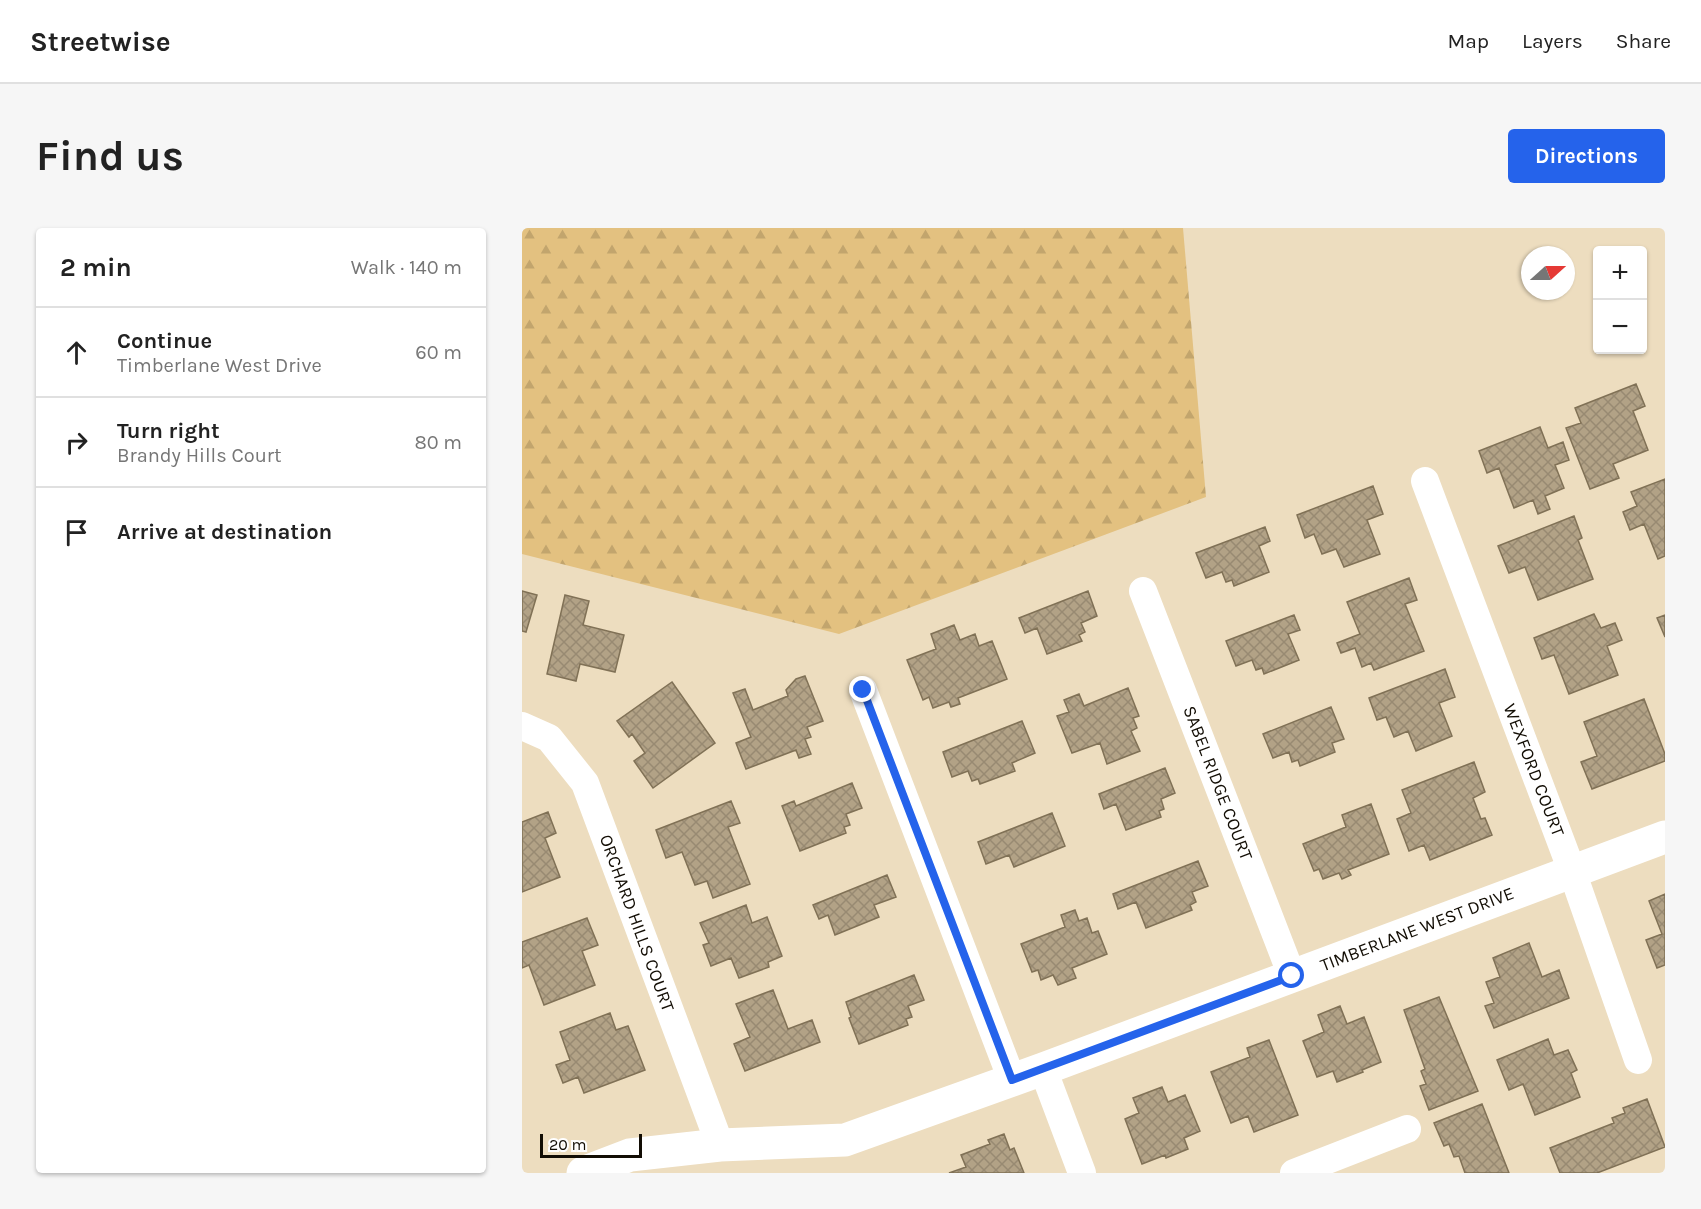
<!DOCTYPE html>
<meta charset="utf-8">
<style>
body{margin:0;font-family:Karla,sans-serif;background:#f6f6f6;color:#222}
.controls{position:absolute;right:18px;top:18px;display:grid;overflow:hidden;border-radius:6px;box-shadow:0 2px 4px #0004}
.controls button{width:54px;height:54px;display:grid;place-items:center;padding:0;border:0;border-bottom:2px solid #e0e0e0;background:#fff;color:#222;font:30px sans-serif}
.compass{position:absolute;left:999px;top:18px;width:54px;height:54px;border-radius:50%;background:#fff;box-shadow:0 2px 4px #0004;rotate:69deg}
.scale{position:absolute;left:18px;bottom:15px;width:102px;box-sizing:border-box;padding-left:6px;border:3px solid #120d04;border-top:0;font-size:16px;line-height:21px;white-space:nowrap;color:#120d04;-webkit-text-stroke:4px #fff;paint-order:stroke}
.stop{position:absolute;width:18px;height:18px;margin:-14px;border:4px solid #2563eb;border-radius:50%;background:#fff}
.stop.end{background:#2563eb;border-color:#fff;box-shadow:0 2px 6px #0008}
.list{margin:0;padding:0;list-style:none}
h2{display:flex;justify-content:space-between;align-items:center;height:78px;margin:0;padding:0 24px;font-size:26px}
h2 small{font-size:20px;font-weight:400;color:#767676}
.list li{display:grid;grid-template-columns:39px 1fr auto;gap:18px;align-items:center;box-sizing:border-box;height:90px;padding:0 24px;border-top:2px solid #e0e0e0}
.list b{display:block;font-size:22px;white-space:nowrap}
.list p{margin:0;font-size:20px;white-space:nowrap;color:#767676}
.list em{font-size:20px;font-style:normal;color:#767676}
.icon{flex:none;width:33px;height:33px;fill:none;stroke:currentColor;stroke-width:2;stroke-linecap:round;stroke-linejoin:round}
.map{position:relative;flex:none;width:1143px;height:945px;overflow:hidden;border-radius:6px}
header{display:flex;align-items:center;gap:36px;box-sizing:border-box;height:84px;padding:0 30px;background:#fff;border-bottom:2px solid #e0e0e0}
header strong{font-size:28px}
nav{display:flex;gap:33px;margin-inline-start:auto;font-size:21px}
.intro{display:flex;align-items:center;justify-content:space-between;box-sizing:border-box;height:144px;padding:0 36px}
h1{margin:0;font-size:42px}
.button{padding:15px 27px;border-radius:6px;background:#2563eb;color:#fff;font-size:21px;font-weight:700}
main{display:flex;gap:36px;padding:0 36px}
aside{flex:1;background:#fff;border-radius:6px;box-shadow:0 2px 4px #0004}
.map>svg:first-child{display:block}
.forest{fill:url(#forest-firs)}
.building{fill:url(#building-cross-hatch);stroke:#807156;stroke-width:1.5}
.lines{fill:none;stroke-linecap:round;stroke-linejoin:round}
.minor{stroke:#fff;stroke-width:28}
.tertiary{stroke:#fff;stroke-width:33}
.route{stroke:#2563eb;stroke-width:8}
.labels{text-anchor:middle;stroke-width:4.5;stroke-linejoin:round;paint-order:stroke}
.street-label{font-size:18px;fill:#120d04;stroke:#fff}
</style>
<header>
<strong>Streetwise</strong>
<nav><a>Map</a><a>Layers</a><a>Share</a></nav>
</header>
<div class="intro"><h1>Find us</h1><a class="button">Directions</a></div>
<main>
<aside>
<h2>2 min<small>Walk · 140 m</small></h2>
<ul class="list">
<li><svg class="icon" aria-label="ahead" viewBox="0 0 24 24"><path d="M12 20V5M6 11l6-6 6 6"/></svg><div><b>Continue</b><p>Timberlane West Drive</p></div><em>60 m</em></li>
<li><svg class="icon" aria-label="right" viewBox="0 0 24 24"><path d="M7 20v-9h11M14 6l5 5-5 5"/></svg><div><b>Turn right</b><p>Brandy Hills Court</p></div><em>80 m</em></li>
<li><svg class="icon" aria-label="arrive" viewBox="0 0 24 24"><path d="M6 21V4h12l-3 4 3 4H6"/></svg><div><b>Arrive at destination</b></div></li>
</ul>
</aside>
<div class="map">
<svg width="1143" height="945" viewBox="0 0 1143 945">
<defs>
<pattern id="forest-firs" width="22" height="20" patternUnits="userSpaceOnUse" patternTransform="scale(1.5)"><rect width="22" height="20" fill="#e3c180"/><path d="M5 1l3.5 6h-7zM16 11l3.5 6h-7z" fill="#c2a56d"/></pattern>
<pattern id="building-cross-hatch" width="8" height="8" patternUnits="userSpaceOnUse" patternTransform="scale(1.5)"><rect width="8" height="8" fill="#b2a286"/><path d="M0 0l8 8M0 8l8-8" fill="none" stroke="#988a72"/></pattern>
</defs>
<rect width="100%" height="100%" fill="#edddbf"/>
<path class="forest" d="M 0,0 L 661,0 L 684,269 L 317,406 L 0,326 Z"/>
<path class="building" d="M 1114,156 L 1123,178 L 1111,183 L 1126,222 L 1091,236 L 1097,250 L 1068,261 L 1044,200 L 1059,195 L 1053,180 Z
M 1018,199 L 1026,220 L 1041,214 L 1047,232 L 1033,237 L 1042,260 L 1023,268 L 1028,281 L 1016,286 L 1011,272 L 992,280 L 977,240 L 965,245 L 957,223 Z
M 1143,251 L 1143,328 L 1136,331 L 1122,296 L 1108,302 L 1101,284 L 1115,278 L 1109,264 Z
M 851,258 L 861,286 L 845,292 L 858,326 L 822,339 L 814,321 L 800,326 L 792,306 L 783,310 L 775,287 Z
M 1052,288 L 1060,310 L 1056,312 L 1071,351 L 1016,372 L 1003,339 L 987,345 L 976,318 Z
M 743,299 L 748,313 L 737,318 L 747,344 L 712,358 L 710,352 L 704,354 L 700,344 L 684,350 L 674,325 Z
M 887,350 L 895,372 L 883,376 L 902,423 L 852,442 L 849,435 L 840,439 L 833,420 L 819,425 L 815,415 L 838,406 L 825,374 Z
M 0,363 L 15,367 L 4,404 L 0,403 Z
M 566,363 L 575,388 L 559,395 L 563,404 L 557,407 L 560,413 L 525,426 L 515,400 L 503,405 L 497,390 Z
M 43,367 L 67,373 L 61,397 L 102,407 L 93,444 L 58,436 L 54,453 L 25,446 Z
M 1072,386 L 1079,400 L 1093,395 L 1100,412 L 1085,418 L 1096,447 L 1047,466 L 1032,427 L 1020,431 L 1012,410 Z
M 772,387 L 778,402 L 766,406 L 777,432 L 742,446 L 740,440 L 734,442 L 730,432 L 714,438 L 704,413 Z
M 1143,387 L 1143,409 L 1135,390 Z
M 432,397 L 438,412 L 453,406 L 457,418 L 470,413 L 485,451 L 436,470 L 438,476 L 429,479 L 427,474 L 411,480 L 407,469 L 401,472 L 385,432 L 414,421 L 409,406 Z
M 923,441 L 933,469 L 917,475 L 930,508 L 894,523 L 886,503 L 872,509 L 864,489 L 855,492 L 847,470 Z
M 283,448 L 301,493 L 285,499 L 289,509 L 283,511 L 289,526 L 277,530 L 274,522 L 224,541 L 214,515 L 229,509 L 211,465 L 223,461 L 231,482 L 266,468 L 264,462 L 274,451 Z
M 150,454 L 193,515 L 131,560 L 112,533 L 123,525 L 110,506 L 107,509 L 95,493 Z
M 606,460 L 617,488 L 611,490 L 615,500 L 609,503 L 618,523 L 585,536 L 578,515 L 550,525 L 535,488 L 547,484 L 542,472 L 557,466 L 562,478 Z
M 1122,471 L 1143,526 L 1143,533 L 1070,561 L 1059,534 L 1075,528 L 1062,494 Z
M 809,479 L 822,511 L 810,515 L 813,524 L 778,538 L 776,532 L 770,534 L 767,524 L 751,530 L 741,506 Z
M 500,493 L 513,525 L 490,535 L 493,543 L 458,556 L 456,551 L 450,553 L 446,543 L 430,549 L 421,524 Z
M 952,534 L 963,564 L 951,570 L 959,591 L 963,590 L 970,607 L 908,632 L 902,617 L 887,623 L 875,591 L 889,585 L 880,562 Z
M 643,540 L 653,565 L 639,571 L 642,581 L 637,583 L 639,589 L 604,602 L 594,576 L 582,581 L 577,566 Z
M 330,555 L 340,580 L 324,586 L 328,597 L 322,599 L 324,605 L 278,623 L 260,578 L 272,573 L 274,578 Z
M 209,573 L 218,595 L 206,599 L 228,656 L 191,670 L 185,653 L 173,657 L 160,624 L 144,630 L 134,602 Z
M 849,576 L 867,626 L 826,642 L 829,647 L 820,651 L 817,645 L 801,651 L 797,641 L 792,643 L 781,616 L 824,599 L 820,587 Z
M 26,584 L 34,605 L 23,610 L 38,649 L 0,664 L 0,594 Z
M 530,585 L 543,618 L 492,639 L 487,627 L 464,636 L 456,614 Z
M 676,633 L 686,658 L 670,664 L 674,674 L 668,677 L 670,682 L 624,700 L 614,674 L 596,681 L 591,666 Z
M 365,647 L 374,669 L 352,677 L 357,689 L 313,707 L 306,687 L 297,691 L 291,677 Z
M 1143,666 L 1143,737 L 1135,740 L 1124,712 L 1140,706 L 1127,673 Z
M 224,677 L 230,695 L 245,689 L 260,728 L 246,734 L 247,739 L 217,750 L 209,730 L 189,738 L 181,717 L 187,715 L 178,695 Z
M 553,682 L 557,693 L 565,690 L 570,705 L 576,703 L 585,726 L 550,740 L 554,750 L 536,757 L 531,747 L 519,752 L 516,742 L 510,744 L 499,716 L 543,699 L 539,687 Z
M 65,690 L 76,717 L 60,723 L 73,757 L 22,777 L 7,737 L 0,740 L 0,714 Z
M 1007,715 L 1020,749 L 1037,742 L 1047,770 L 972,800 L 963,778 L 972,775 L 964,754 L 978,749 L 971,730 Z
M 392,747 L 402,772 L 386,778 L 390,789 L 384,791 L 386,797 L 337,816 L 327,790 L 329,789 L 324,774 Z
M 251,762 L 266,801 L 290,792 L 298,814 L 223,843 L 212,816 L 228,809 L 214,776 Z
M 917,769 L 956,863 L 907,882 L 898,858 L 904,856 L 899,843 L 903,841 L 882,782 Z
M 818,778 L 825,796 L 842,789 L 859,834 L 840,842 L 841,844 L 815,854 L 811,843 L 795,849 L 781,813 L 802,804 L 796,787 Z
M 88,785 L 94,802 L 106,798 L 123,842 L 62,865 L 56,849 L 41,855 L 34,837 L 48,832 L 38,804 Z
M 1026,811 L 1032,827 L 1046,822 L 1055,842 L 1049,845 L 1058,869 L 1013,887 L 1001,856 L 987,862 L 975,832 Z
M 747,812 L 776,887 L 732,904 L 726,888 L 709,895 L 689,844 L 728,829 L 725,820 Z
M 640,859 L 646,874 L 663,867 L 678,903 L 662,910 L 666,921 L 644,930 L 643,927 L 620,936 L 603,891 L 617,885 L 611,870 Z
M 1125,871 L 1143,919 L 1075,945 L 1038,945 L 1028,920 L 1092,895 L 1090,890 L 1103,885 L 1101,880 Z
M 960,876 L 987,945 L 943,945 L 937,928 L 932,929 L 927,916 L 922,918 L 912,895 Z
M 482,906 L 488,922 L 492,920 L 502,945 L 427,945 L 444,939 L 439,927 L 468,916 L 466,912 Z"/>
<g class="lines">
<path class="minor" d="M 903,253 L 1050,643 L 1116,832
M 621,363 L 770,748
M 341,462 L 490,852
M 0,498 L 27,510 L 63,555 L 198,917
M 521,841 L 560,945
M 772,945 L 885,901"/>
<path class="tertiary" d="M 61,945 L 108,927 L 198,917 L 323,912 L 521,841 L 1143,609"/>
</g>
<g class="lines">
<path class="route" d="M 341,462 L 490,852 L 770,748"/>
</g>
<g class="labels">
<g class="street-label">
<text transform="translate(1012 542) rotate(69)" y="6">WEXFORD COURT</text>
<text transform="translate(696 555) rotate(69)" y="6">SABEL RIDGE COURT</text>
<text transform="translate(115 695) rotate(70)" y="6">ORCHARD HILLS COURT</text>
<text transform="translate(895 701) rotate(-21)" y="6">TIMBERLANE WEST DRIVE</text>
</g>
</g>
</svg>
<div class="controls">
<button>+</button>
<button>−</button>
</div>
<svg class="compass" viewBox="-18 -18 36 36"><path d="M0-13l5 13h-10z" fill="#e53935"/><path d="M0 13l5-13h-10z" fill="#767676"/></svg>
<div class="scale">20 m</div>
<div class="stop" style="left:770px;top:748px"></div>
<div class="stop end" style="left:341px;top:462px"></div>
</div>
</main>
